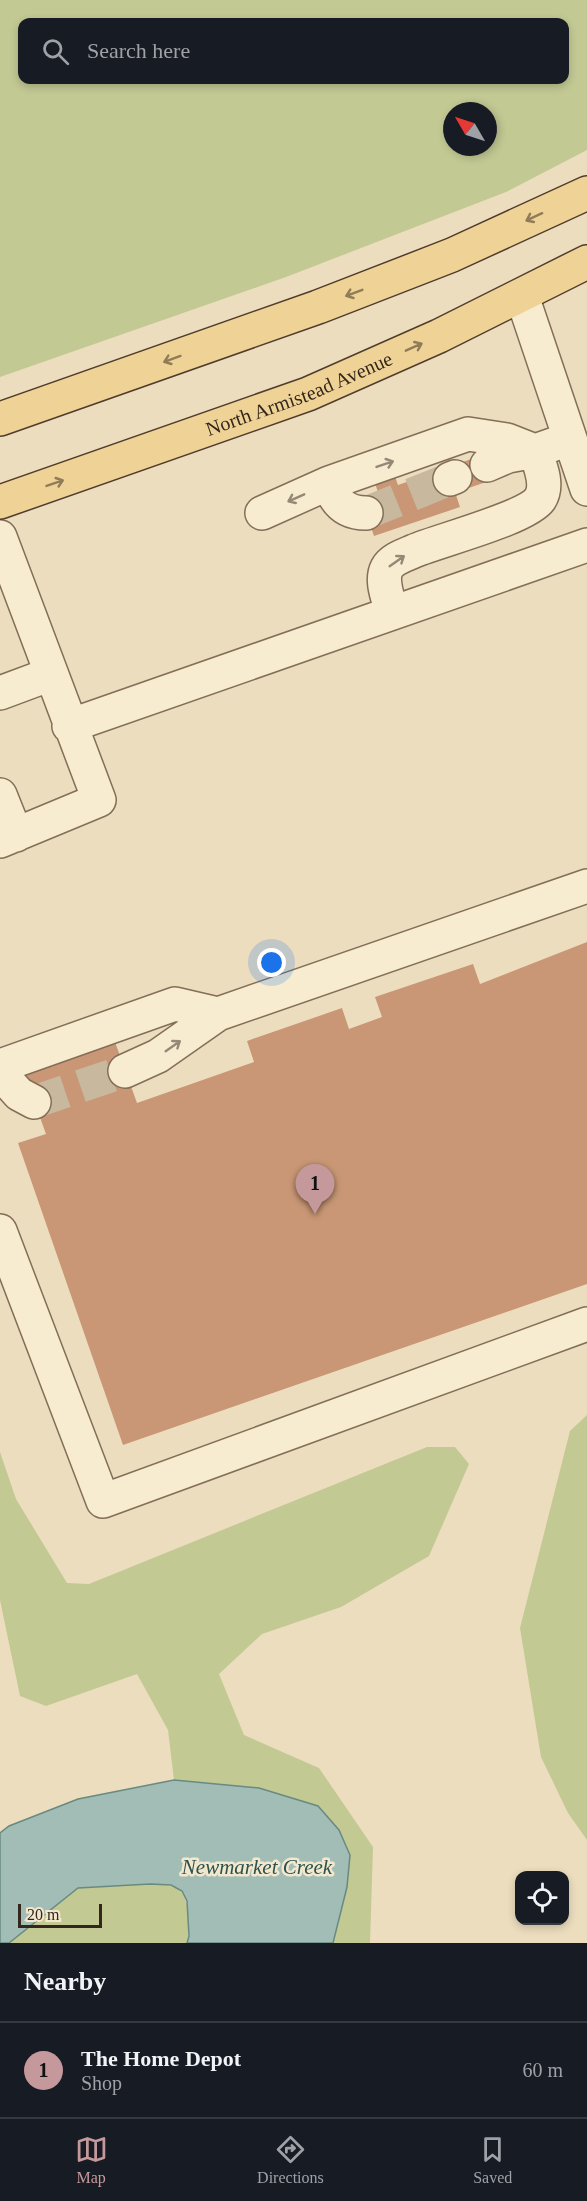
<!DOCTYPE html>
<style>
body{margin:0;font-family:Georgia,serif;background:#242831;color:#f1f3f6}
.controls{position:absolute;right:18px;bottom:18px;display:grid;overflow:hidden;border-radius:12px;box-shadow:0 3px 9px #0003}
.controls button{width:54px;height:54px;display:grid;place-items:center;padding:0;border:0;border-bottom:2px solid #363941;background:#171b24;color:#f1f3f6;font:30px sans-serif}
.compass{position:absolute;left:443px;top:102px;width:54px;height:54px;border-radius:50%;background:#171b24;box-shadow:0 3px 9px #0003;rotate:309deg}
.scale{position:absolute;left:18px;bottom:15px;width:84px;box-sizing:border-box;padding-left:6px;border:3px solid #33261c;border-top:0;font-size:16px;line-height:21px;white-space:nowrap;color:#33261c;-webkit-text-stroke:4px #f3e8cd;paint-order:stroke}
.you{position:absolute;left:272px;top:963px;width:21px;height:21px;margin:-15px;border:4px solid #fff;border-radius:50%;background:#1a73e8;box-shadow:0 0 0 9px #1a73e833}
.badge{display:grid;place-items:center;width:39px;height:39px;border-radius:50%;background:#c5999b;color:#111;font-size:20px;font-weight:700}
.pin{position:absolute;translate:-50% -50px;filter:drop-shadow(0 2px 3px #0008)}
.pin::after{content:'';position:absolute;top:32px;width:21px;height:18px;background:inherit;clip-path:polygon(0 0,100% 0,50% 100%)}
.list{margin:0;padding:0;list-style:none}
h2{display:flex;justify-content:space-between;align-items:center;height:78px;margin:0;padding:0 24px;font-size:26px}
h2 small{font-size:20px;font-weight:400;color:#9ea1a6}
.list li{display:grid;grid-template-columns:39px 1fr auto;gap:18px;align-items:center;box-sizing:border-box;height:96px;padding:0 24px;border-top:2px solid #363941}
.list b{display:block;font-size:22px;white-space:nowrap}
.list p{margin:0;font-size:20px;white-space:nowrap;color:#9ea1a6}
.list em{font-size:20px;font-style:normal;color:#9ea1a6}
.icon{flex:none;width:33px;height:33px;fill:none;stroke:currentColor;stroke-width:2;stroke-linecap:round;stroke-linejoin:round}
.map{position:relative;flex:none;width:587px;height:1943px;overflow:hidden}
.search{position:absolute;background:#171b24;box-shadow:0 3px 9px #0003;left:18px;right:18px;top:18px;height:66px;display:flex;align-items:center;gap:15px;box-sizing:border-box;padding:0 21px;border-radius:12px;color:#9ea1a6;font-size:22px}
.sheet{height:174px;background:#171b24}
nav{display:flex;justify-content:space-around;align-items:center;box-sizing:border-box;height:84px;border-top:2px solid #363941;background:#171b24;font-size:16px;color:#9ea1a6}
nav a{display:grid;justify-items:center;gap:3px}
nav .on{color:#c5999b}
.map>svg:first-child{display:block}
.green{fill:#c3c993;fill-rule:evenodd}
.water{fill:#a1bdb5;stroke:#698a81;stroke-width:1.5}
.building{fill:#c99775}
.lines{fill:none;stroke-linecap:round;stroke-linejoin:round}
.minor-tunnel{stroke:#c7b89e;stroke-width:33;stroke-dasharray:33 16;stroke-linecap:butt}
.minor-casing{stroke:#836e57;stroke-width:36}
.major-casing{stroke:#503c2c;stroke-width:36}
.minor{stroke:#f7ebd0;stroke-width:33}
.major{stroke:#efd295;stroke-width:33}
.oneway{stroke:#917c58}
.oneway2{stroke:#958876}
.labels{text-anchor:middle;stroke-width:5;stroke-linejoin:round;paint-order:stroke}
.street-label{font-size:20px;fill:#33261c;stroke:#f3e8cd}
.water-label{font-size:21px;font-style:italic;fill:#2b524f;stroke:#f3e8cd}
</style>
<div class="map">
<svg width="587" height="1943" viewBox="0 0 587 1943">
<rect width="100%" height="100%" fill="#ecddbe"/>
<path class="green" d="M 0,0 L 587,0 L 587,150 L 506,192 L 286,277 L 0,377 ZM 564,22 L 564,80 L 22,80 L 22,22 ZM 452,111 L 488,111 L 488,147 L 452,147 Z
M 587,1415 L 587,1840 L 568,1813 L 541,1757 L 520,1628 L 570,1431 Z
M 427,1447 L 455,1447 L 469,1464 L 429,1556 L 341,1607 L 262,1634 L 219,1674 L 244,1735 L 319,1768 L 373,1847 L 370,1943 L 333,1943 L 347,1887 L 339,1830 L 318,1806 L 259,1788 L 174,1780 L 168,1730 L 137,1674 L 46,1706 L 20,1696 L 0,1600 L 0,1452 L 16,1499 L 67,1583 L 89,1584 Z
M 150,1884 C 175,1885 186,1886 188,1914 C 188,1924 189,1933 187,1943 L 9,1943 L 78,1888 Z"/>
<path class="water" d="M 174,1780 L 259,1788 L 318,1806 L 339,1830 L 350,1855 L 347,1887 L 333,1943 L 187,1943 L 189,1936 L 187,1901 L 182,1891 L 171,1885 L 150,1884 L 78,1888 L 9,1943 L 0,1943 L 0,1833 L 9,1826 L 78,1799 Z"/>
<path class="building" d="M 483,455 L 492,480 L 460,491 L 451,466 Z
M 392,468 L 398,485 L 447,468 L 460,507 L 374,536 L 361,498 L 378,492 L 372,475 Z
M 587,942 L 587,1284 L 123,1445 L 18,1143 L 46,1134 L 24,1073 L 115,1042 L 137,1103 L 254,1062 L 247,1041 L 342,1008 L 349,1029 L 382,1017 L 375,997 L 473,964 L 480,984 Z"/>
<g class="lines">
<path class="minor-tunnel" d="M 366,513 L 450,479
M 34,1102 L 125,1071"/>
<g class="minor-casing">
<path id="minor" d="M 522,296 L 587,489
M 450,479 L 455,477
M 329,483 C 335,503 346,513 366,513
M 262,513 L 329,483 L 468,434 L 507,440 L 535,451 L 569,439
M 0,537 L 99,800 L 0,841
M 392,613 C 389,600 380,581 387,568 C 392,559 405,555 414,551 C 440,540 527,518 540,499 C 549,485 540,465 535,451 L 508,456 L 487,465
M 0,693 L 51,674
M 69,726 L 587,545
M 0,795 L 16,835
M 0,1066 L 175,1004 L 218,1014 L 587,886
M 125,1071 L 158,1056 L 218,1014
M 0,1073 L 19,1094 L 34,1102
M 0,1231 L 103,1501 L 587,1324"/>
</g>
<g class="major-casing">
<g id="major">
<path d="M 0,419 L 318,307 L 452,255 L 587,193"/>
<path id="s1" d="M 0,502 L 308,394 L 439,336 L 587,262"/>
</g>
</g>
<use href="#minor" class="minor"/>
<use href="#major" class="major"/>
</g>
<defs><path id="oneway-shaft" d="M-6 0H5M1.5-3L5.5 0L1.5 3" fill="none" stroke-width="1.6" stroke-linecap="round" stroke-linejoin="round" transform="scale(1.5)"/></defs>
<g class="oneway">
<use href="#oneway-shaft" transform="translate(534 217) rotate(155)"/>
<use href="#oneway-shaft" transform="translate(354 293) rotate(159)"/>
<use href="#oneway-shaft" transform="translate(414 347) rotate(-24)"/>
<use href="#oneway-shaft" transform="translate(172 359) rotate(160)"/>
<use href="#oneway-shaft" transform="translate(55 483) rotate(-19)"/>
</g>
<g class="oneway2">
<use href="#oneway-shaft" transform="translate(385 464) rotate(-19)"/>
<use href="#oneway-shaft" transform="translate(296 498) rotate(156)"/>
<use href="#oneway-shaft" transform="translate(397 561) rotate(-35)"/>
<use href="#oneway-shaft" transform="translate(173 1046) rotate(-35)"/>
</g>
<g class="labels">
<g class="street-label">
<text dy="7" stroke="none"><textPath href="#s1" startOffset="318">North Armistead Avenue</textPath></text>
</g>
<g class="water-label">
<text x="257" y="1874">Newmarket Creek</text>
</g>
</g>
</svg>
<div class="controls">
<button><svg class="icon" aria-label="locate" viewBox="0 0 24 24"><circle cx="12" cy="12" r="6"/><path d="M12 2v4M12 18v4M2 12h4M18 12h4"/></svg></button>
</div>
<svg class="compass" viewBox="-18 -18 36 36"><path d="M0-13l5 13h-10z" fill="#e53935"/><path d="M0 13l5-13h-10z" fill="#9ea1a6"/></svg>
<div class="scale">20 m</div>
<div class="you"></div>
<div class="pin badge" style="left:315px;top:1214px">1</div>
<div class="search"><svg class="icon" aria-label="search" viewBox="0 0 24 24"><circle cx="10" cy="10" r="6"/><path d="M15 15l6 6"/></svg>Search here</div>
</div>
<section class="sheet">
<h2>Nearby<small></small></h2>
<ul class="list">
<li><span class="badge">1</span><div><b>The Home Depot</b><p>Shop</p></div><em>60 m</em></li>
</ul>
</section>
<nav>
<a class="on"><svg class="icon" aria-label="map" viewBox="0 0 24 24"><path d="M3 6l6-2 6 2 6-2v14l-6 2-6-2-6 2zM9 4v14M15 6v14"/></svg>Map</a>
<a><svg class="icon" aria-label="directions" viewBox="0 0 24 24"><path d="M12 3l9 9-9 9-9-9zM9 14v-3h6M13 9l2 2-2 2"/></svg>Directions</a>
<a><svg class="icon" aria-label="saved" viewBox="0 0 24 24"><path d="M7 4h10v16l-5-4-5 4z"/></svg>Saved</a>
</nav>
